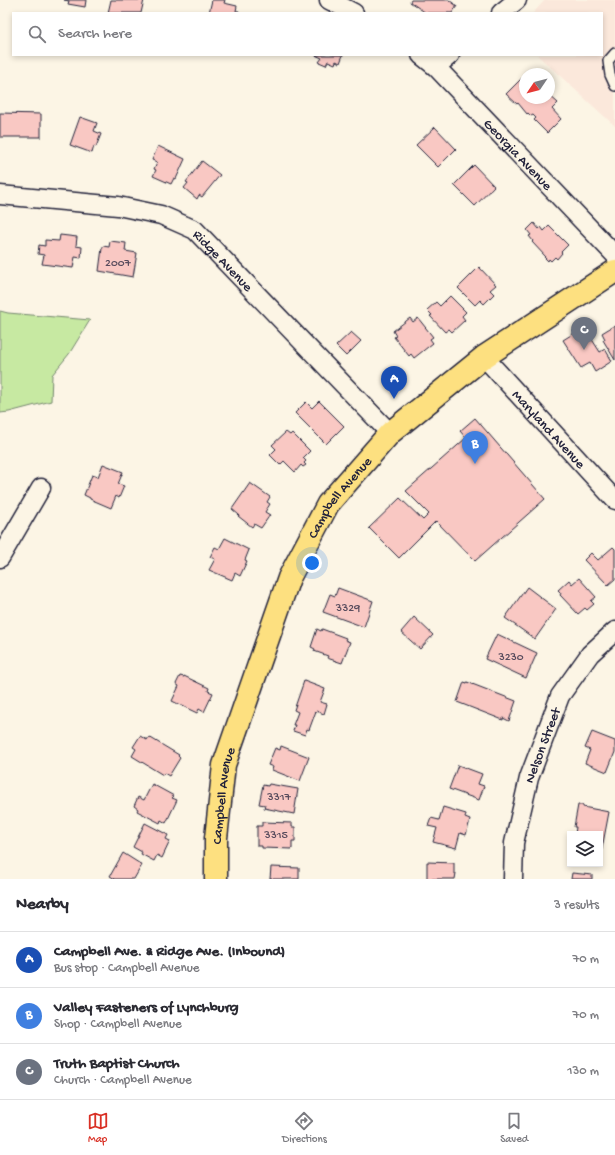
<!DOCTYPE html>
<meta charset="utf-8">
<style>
body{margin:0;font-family:"Gochi Hand",sans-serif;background:#f7f7f7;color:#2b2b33}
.controls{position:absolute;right:12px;bottom:12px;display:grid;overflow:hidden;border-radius:0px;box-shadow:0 2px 6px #0003}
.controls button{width:36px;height:36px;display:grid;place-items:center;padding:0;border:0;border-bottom:1px solid #e1e1e2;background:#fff;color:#2b2b33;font:20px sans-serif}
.compass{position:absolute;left:519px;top:68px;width:36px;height:36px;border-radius:50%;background:#fff;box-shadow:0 2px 6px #0003;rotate:235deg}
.you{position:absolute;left:312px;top:563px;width:14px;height:14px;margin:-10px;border:3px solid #fff;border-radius:50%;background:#1a73e8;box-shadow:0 0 0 6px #1a73e833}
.badge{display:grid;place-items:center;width:26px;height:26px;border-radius:50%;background:#d93025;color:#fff;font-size:13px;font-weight:700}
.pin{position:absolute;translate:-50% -33px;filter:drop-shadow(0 1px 2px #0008)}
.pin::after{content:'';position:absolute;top:21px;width:14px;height:12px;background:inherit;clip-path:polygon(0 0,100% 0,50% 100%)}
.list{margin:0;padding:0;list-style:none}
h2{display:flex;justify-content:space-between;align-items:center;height:52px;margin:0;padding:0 16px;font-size:17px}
h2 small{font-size:13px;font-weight:400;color:#7c7c81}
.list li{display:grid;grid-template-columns:26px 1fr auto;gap:12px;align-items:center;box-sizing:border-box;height:56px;padding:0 16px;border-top:1px solid #e1e1e2}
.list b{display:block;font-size:15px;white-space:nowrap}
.list p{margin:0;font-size:13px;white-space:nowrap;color:#7c7c81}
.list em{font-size:13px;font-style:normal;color:#7c7c81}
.icon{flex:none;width:22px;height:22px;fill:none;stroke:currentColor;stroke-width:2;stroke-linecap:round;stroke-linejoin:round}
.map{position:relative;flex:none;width:615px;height:879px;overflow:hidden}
.search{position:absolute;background:#fff;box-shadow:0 2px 6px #0003;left:12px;right:12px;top:12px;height:44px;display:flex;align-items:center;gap:10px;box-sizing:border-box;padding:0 14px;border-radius:0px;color:#7c7c81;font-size:15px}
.sheet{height:220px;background:#fff}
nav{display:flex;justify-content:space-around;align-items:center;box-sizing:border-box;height:56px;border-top:1px solid #e1e1e2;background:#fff;font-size:11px;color:#7c7c81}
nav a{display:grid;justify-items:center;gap:2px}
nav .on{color:#d93025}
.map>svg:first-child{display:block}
.built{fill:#fbe8db}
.green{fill:#c7e9a2;stroke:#74866e}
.building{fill:#f9c8c3;stroke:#22223b}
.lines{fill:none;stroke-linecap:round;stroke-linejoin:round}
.lane-casing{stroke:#22223b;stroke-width:12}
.street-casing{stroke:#22223b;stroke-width:21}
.primary-casing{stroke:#22223b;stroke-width:25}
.lane{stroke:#fcf5e5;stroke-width:9}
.street{stroke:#fcf5e5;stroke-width:18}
.primary{stroke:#fde080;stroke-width:22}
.labels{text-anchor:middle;stroke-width:4;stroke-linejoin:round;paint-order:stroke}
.number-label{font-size:12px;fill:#584c5d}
.street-label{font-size:14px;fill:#22223b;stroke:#fcf5e5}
</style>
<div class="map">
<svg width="615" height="879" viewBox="0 0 615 879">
<rect width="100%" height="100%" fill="#fcf5e5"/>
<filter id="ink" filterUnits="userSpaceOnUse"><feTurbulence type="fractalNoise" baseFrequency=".025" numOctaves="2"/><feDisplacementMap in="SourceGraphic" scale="8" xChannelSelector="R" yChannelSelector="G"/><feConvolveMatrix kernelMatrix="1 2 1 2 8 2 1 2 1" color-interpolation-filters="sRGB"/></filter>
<g filter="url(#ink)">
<path class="built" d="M 545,0 L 615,0 L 615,126 L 537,55 L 602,55 L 602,13 L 533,13 Z"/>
<path class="green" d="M 0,311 L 8,313 L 90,320 L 69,354 L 52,375 L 51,401 L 9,412 L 0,413 Z"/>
<path class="building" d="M 64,0 L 86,0 L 85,7 L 68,4 L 69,1 Z
M 111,0 L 144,0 L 141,13 L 108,13 Z
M 212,0 L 225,0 L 224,3 L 237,6 L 236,11 L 239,11 L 239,13 L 209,13 Z
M 411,0 L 449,0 L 457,6 L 452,13 L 426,13 L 410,2 Z
M 315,55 L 343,55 L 340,63 L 336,61 L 335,64 L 328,61 L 326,65 L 319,62 L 322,58 Z
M 522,78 L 525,82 L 525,98 L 549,98 L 549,95 L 558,103 L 552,109 L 561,119 L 547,133 L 534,120 L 536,118 L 533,115 L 531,116 L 528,113 L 527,114 L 518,103 L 517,104 L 506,94 Z
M 0,113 L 41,114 L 41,137 L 0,137 Z
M 80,117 L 97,123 L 94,131 L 101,134 L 96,147 L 94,146 L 92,153 L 70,145 Z
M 435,127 L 456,149 L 438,167 L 416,145 Z
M 158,146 L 185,159 L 176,179 L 174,178 L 171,184 L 153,176 L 156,170 L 154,169 L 157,162 L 152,160 Z
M 202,161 L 220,175 L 202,197 L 199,195 L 197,199 L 184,188 L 188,183 L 186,182 Z
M 474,165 L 494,186 L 475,206 L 454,185 Z
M 534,223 L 539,229 L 541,227 L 544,231 L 549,226 L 568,245 L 561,252 L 562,253 L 557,259 L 555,257 L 551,261 L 549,259 L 548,261 L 544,257 L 545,256 L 532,242 L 533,241 L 529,236 L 531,235 L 527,230 Z
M 60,235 L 77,237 L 76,246 L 82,247 L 81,258 L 75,257 L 73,268 L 42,264 L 44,255 L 38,254 L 39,245 L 45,246 L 45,240 L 59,241 Z
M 110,241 L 126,243 L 125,251 L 137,253 L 133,277 L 99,271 L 102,248 L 103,248 L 103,246 L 109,247 Z
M 479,267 L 496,285 L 490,290 L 494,294 L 484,304 L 480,300 L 475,305 L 458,288 Z
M 450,296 L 466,312 L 462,316 L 465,320 L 452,332 L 449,329 L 445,332 L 430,316 L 432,315 L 427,310 L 436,302 L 440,306 Z
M 410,318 L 413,322 L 418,318 L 433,337 L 430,339 L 433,343 L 414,358 L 411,354 L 409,356 L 394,337 L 396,336 L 393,331 Z
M 615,325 L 615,360 L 603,340 L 605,339 L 602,333 Z
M 584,327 L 600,352 L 605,349 L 612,361 L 595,372 L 590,363 L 581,368 L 563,340 Z
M 351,332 L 361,341 L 346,356 L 336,346 Z
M 319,401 L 344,426 L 326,444 L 295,413 L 306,402 L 312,408 Z
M 475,418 L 545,499 L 475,561 L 436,521 L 399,558 L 369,528 L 400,498 L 423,520 L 429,514 L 406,491 L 466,438 L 460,431 Z
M 286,432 L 290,435 L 292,433 L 310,451 L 303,458 L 306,461 L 304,463 L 306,465 L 303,467 L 301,465 L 295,472 L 284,461 L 280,465 L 270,455 L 276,449 L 272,445 Z
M 103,464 L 123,472 L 118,484 L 124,486 L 119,498 L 116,496 L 111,508 L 90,499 L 90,498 L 84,495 L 92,475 L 98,477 Z
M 250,483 L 270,497 L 267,502 L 270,504 L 265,512 L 270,515 L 261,528 L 254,524 L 252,527 L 238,516 L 239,515 L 232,509 Z
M 225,538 L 249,550 L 245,560 L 247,561 L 240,576 L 235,573 L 232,580 L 209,570 L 215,559 L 210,557 L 215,547 L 219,549 Z
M 613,547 L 615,549 L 615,579 L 608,585 L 584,560 L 591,553 L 598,560 Z
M 579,578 L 596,597 L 591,601 L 594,604 L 587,610 L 585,608 L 578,614 L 560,595 L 561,593 L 558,590 L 569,580 L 572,584 Z
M 527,587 L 556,609 L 535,639 L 505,618 Z
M 338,588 L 373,601 L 364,627 L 323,612 L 330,594 L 335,596 Z
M 414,617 L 433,635 L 420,649 L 401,632 Z
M 317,629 L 321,631 L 322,629 L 346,638 L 345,640 L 350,642 L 342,663 L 327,658 L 328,656 L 314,651 L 315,649 L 311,647 Z
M 497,634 L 537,653 L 526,678 L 485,659 Z
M 180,676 L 184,677 L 184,676 L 209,688 L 208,691 L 213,693 L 204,712 L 199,709 L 197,713 L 172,701 L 179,686 L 176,684 Z
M 304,681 L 325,689 L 320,702 L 327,704 L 324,714 L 316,711 L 309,730 L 307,729 L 305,735 L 293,731 L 295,725 L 293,725 L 298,712 L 294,710 Z
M 464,682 L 467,683 L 467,682 L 516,701 L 509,721 L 503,718 L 503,720 L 457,702 Z
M 592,732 L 615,741 L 615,752 L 607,772 L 585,763 L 590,750 L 585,748 Z
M 140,736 L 147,740 L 149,737 L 179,755 L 178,756 L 180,758 L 169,776 L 164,773 L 163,775 L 132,756 L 136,749 L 133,747 Z
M 281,746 L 309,757 L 300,781 L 272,770 L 273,767 L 268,765 L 275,748 L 280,750 Z
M 458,765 L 482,774 L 478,784 L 484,786 L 479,800 L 449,789 Z
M 152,784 L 174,796 L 172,798 L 177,800 L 166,823 L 161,820 L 160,823 L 137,811 L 138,809 L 134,806 L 138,797 L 144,800 Z
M 269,784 L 298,789 L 294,814 L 264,808 L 265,805 L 259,804 L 263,785 L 268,786 Z
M 578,805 L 583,805 L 583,807 L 609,812 L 600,859 L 600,834 L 575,834 L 576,827 L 574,827 Z
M 443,807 L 466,814 L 465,818 L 470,820 L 466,835 L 460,833 L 456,848 L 433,842 L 437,828 L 428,826 L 431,818 L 439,820 Z
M 262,822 L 292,823 L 292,827 L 295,827 L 295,841 L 292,841 L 292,849 L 262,848 L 262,846 L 257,846 L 257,826 L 262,826 Z
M 145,823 L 168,835 L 166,839 L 170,841 L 162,858 L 157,855 L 154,861 L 141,854 L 142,852 L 133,847 Z
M 123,853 L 142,865 L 134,879 L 115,879 L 110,876 Z
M 427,862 L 454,863 L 454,873 L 456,873 L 455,879 L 427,879 Z
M 271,867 L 299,868 L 299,879 L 270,879 Z
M 572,873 L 592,875 L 592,879 L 571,879 Z"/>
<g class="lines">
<g class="lane-casing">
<path id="lane" d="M 615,53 L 608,61 L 610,75 L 615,86"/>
</g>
<g class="street-casing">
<g id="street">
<path d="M 329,0 L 354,13"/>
<path d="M 501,13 L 517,0"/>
<path id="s1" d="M 421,55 L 436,67 L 615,255"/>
<path d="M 436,67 L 450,55"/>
<path id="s2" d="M 0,195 L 118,206 L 161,215 L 195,230 L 390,433"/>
<path id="s3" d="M 484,357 L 615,500"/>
<path d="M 0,558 L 41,488"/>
<path id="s4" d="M 513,879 L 514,843 L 529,778 L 560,696 L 590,654 L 615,631"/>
</g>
</g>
<g class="primary-casing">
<g id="primary">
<path id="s5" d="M 216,879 L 216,838 L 224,765 L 289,578 L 328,504 L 390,433 L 484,357 L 615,271"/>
</g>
</g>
<use href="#lane" class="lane"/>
<use href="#street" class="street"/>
<use href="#primary" class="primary"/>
</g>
</g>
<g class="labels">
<g class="number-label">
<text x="118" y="266">2007</text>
<text x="348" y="611">3329</text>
<text x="511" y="660">3230</text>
<text x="279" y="800">3317</text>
<text x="276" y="838">3315</text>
</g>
<g class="street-label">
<text dy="5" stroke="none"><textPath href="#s1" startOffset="139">Georgia Avenue</textPath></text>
<text dy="5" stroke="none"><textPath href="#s2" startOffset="241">Ridge Avenue</textPath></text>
<text dy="5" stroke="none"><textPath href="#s3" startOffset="97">Maryland Avenue</textPath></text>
<text dy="5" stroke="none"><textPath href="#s5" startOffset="408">Campbell Avenue</textPath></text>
<text dy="5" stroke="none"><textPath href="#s4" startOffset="138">Nelson Street</textPath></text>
<text dy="5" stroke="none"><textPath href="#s5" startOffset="84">Campbell Avenue</textPath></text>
</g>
</g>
</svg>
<div class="controls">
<button><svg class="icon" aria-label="layers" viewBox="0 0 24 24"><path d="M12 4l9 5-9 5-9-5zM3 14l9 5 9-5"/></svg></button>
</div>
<svg class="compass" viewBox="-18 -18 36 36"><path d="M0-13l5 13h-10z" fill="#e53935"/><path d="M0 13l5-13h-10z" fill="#7c7c81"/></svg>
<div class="you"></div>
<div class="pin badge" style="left:394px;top:399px;background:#1a4fb4">A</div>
<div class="pin badge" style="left:475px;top:464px;background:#3f7fe0">B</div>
<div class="pin badge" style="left:584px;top:350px;background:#6b7280">C</div>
<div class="search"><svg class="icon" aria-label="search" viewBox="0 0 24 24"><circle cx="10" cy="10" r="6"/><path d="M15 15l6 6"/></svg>Search here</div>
</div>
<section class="sheet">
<h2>Nearby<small>3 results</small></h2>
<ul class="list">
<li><span class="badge" style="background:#1a4fb4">A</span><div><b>Campbell Ave. &amp; Ridge Ave. (Inbound)</b><p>Bus stop · Campbell Avenue</p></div><em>70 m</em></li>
<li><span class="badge" style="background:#3f7fe0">B</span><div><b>Valley Fasteners of Lynchburg</b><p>Shop · Campbell Avenue</p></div><em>70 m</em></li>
<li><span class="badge" style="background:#6b7280">C</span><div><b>Truth Baptist Church</b><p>Church · Campbell Avenue</p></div><em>130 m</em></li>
</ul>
</section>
<nav>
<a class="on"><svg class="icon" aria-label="map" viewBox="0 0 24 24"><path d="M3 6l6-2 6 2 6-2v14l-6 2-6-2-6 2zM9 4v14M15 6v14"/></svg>Map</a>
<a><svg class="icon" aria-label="directions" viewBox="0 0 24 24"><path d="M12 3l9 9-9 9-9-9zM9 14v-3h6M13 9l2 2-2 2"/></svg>Directions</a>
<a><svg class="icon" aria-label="saved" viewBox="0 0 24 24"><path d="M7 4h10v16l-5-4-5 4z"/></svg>Saved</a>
</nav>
